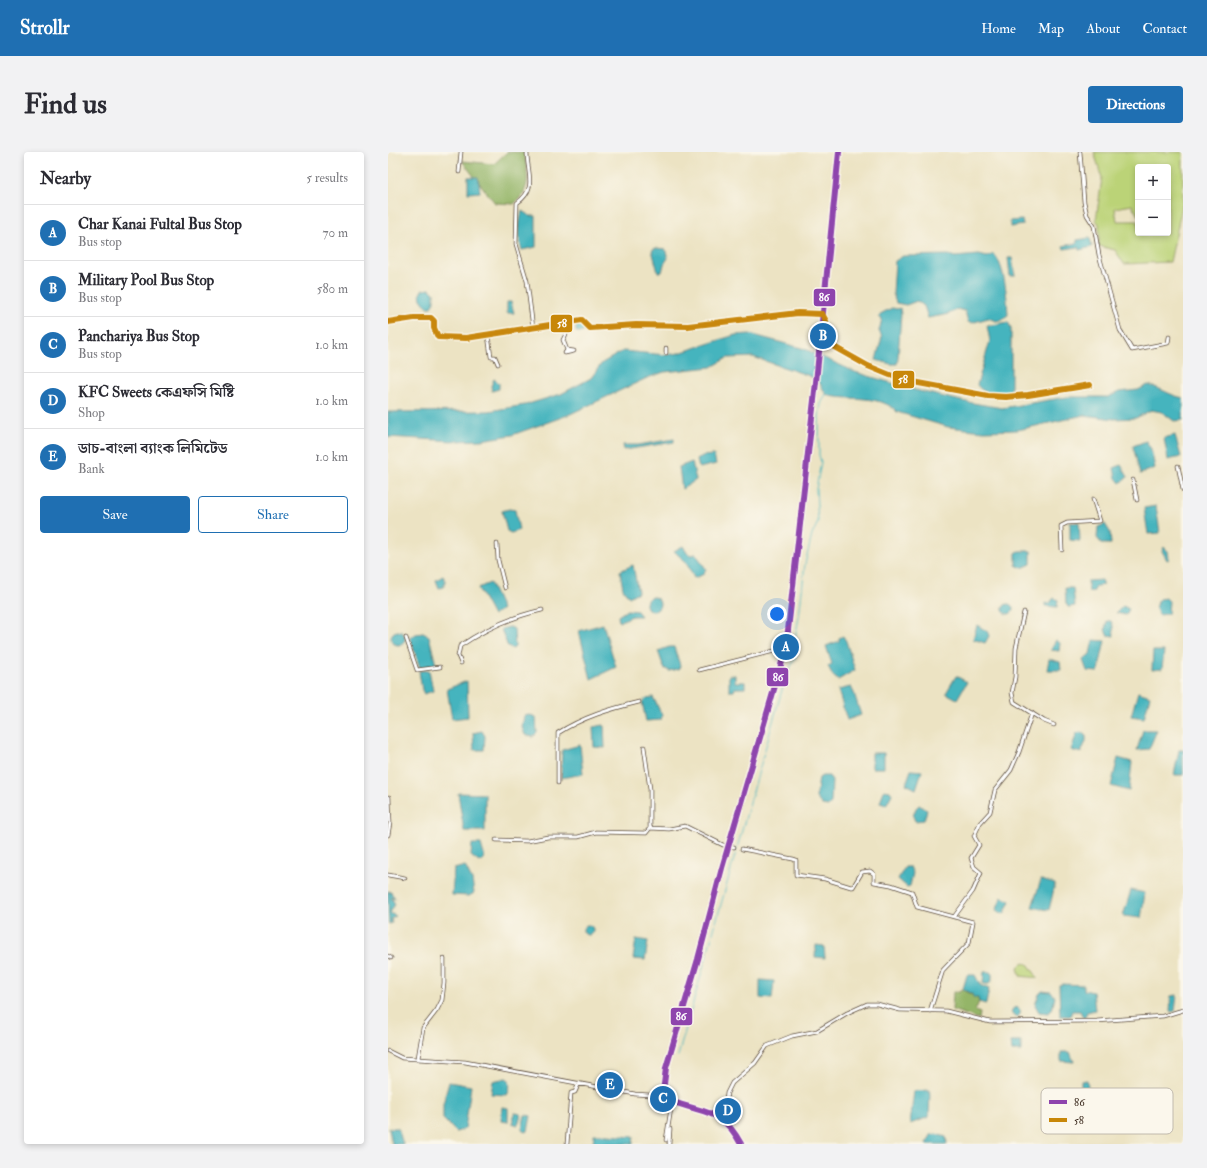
<!DOCTYPE html>
<meta charset="utf-8">
<style>
body{margin:0;font-family:"IM FELL Double Pica","Noto Serif Bengali",serif;background:#f2f2f3;color:#2b2b33}
.controls{position:absolute;right:12px;top:12px;display:grid;overflow:hidden;border-radius:4px;box-shadow:0 2px 6px #0003}
.controls button{width:36px;height:36px;display:grid;place-items:center;padding:0;border:0;border-bottom:1px solid #e1e1e2;background:#fff;color:#2b2b33;font:20px sans-serif}
.you{position:absolute;left:389px;top:462px;width:14px;height:14px;margin:-10px;border:3px solid #fff;border-radius:50%;background:#1a73e8;box-shadow:0 0 0 6px #1a73e833}
.badge{display:grid;place-items:center;width:26px;height:26px;border-radius:50%;background:#1f6fb2;color:#fff;font-size:13px;font-weight:700}
.pin{position:absolute;translate:-50% -50%;border:2px solid #fff;box-shadow:0 1px 4px #0006}
.list{margin:0;padding:0;list-style:none}
h2{display:flex;justify-content:space-between;align-items:center;height:52px;margin:0;padding:0 16px;font-size:17px}
h2 small{font-size:13px;font-weight:400;color:#7c7c81}
.list li{display:grid;grid-template-columns:26px 1fr auto;gap:12px;align-items:center;box-sizing:border-box;height:56px;padding:0 16px;border-top:1px solid #e1e1e2}
.list b{display:block;font-size:15px;white-space:nowrap}
.list p{margin:0;font-size:13px;white-space:nowrap;color:#7c7c81}
.list em{font-size:13px;font-style:normal;color:#7c7c81}
.actions{display:flex;gap:8px;padding:12px 16px}
.actions a{flex:1;padding:9px 0;border:1px solid #1f6fb2;border-radius:4px;text-align:center;font-size:14px;color:#1f6fb2}
.actions .main{background:#1f6fb2;color:#fff}
.map{position:relative;flex:none;width:795px;height:992px;overflow:hidden;border-radius:4px}
header{display:flex;align-items:center;gap:24px;box-sizing:border-box;height:56px;padding:0 20px;background:#1f6fb2;color:#fff}
header strong{font-size:19px}
nav{display:flex;gap:22px;margin-inline-start:auto;font-size:14px}
.intro{display:flex;align-items:center;justify-content:space-between;box-sizing:border-box;height:96px;padding:0 24px}
h1{margin:0;font-size:28px}
.button{padding:10px 18px;border-radius:4px;background:#1f6fb2;color:#fff;font-size:14px;font-weight:700}
main{display:flex;gap:24px;padding:0 24px}
aside{flex:1;background:#fff;border-radius:4px;box-shadow:0 2px 6px #0003}
.map>svg:first-child{display:block}
.green{fill:#bbd377;stroke:#7b7e4a;fill-rule:evenodd}
.forest{fill:#94b568;stroke:#687043}
.water{fill:#44b4be;stroke:#406f6e}
.lines{fill:none;stroke-linecap:round;stroke-linejoin:round}
.stream{stroke:#44b4be;stroke-width:1}
.minor-casing{stroke:#564637;stroke-width:4.5}
.trunk-casing{stroke:#564637;stroke-width:6}
.minor{stroke:#fff;stroke-width:3}
.trunk{stroke:#fff;stroke-width:5}
.bus-1-casing{stroke:#fbf7ec;stroke-width:9}
.bus-2-casing{stroke:#fbf7ec;stroke-width:9}
.bus-1{stroke:#8e44ad;stroke-width:6}
.bus-2{stroke:#c88708;stroke-width:6}
.key{fill:#fbf7ec;stroke:#c1baae;stroke-width:1}
.key-label{font-size:11px;fill:#3b2a1e}
.line-badge{stroke:#fbf7ec;stroke-width:1.5}
.badge-label{font-size:11px;text-anchor:middle;font-weight:bold;fill:#fff}
</style>
<header>
<strong>Strollr</strong>
<nav><a>Home</a><a>Map</a><a>About</a><a>Contact</a></nav>
</header>
<div class="intro"><h1>Find us</h1><a class="button">Directions</a></div>
<main>
<aside>
<h2>Nearby<small>5 results</small></h2>
<ul class="list">
<li><span class="badge">A</span><div><b>Char Kanai Fultal Bus Stop</b><p>Bus stop</p></div><em>70 m</em></li>
<li><span class="badge">B</span><div><b>Military Pool Bus Stop</b><p>Bus stop</p></div><em>580 m</em></li>
<li><span class="badge">C</span><div><b>Panchariya Bus Stop</b><p>Bus stop</p></div><em>1.0 km</em></li>
<li><span class="badge">D</span><div><b>KFC Sweets কেএফসি মিষ্টি</b><p>Shop</p></div><em>1.0 km</em></li>
<li><span class="badge">E</span><div><b>ডাচ-বাংলা ব্যাংক লিমিটেড</b><p>Bank</p></div><em>1.0 km</em></li>
</ul>
<div class="actions"><a class="main">Save</a><a>Share</a></div>
</aside>
<div class="map">
<svg width="795" height="992" viewBox="0 0 795 992">
<rect width="100%" height="100%" fill="#fbf7ec"/>
<filter id="ink" filterUnits="userSpaceOnUse"><feTurbulence type="fractalNoise" baseFrequency=".025" numOctaves="2"/><feDisplacementMap in="SourceGraphic" scale="8" xChannelSelector="R" yChannelSelector="G"/><feConvolveMatrix kernelMatrix="1 2 1 2 8 2 1 2 1" color-interpolation-filters="sRGB"/></filter>
<filter id="wash" filterUnits="userSpaceOnUse"><feTurbulence type="fractalNoise" baseFrequency=".012" numOctaves="4" result="noise"/><feDisplacementMap in="SourceGraphic" scale="16" xChannelSelector="R" yChannelSelector="G"/><feGaussianBlur stdDeviation="0.9" result="paint"/><feColorMatrix in="noise" values="0 0 0 0 0 0 0 0 0 0 0 0 0 0 0 0 0 1.4 0 .05"/><feComposite in="paint" operator="in"/></filter>
<g filter="url(#wash)">
<rect width="100%" height="100%" fill="#ece3c3"/>
<path class="green" d="M 706,0 L 795,0 L 795,50 L 782,110 L 736,112 L 727,98 L 711,94 L 711,72 L 708,68 L 714,26 ZM 750,15 L 780,15 L 780,81 L 750,81 L 750,69 L 729,69 L 727,56 L 744,53 L 750,64 Z
M 634,811 L 640,812 L 650,826 L 632,824 L 630,815 Z"/>
<path class="forest" d="M 119,0 L 136,0 C 139,23 145,35 126,52 L 107,51 L 74,9 L 106,12 Z
M 573,837 L 590,846 L 591,850 L 587,859 L 592,861 L 591,867 L 564,858 L 565,840 L 572,840 Z"/>
<path class="water" d="M 80,25 L 90,25 L 92,40 L 80,41 Z
M 134,59 L 142,64 L 148,64 L 148,95 L 134,98 C 130,91 131,68 134,59 Z
M 634,68 L 635,73 L 622,75 L 622,69 Z
M 702,86 L 704,95 L 691,98 L 690,95 L 676,97 L 675,94 L 689,91 L 689,88 Z
M 268,96 L 277,97 L 280,106 L 276,112 L 274,120 L 270,120 L 264,98 Z
M 606,102 C 617,114 619,146 620,163 L 613,168 L 608,169 L 600,166 L 583,171 L 580,170 L 577,159 L 569,157 L 561,162 L 540,166 L 536,154 L 529,149 L 518,153 L 508,151 L 505,142 L 507,109 L 515,104 L 561,103 L 567,105 L 591,103 L 599,105 Z
M 624,106 L 627,124 L 622,124 L 620,106 Z
M 42,137 L 46,141 L 46,149 L 43,155 L 39,155 L 33,147 L 32,142 L 34,138 Z
M 119,150 L 123,150 L 126,161 L 119,161 Z
M 504,156 L 509,157 L 512,156 L 513,162 L 510,205 L 509,212 L 503,212 L 488,208 L 494,185 L 491,179 L 494,167 L 491,165 L 494,161 Z
M 193,170 L 197,174 L 195,180 L 188,180 L 188,171 Z
M 620,170 L 623,176 L 623,241 C 612,242 597,244 589,233 L 602,189 L 599,174 Z
M 362,182 L 417,197 L 467,220 L 527,238 L 573,249 L 614,256 L 679,245 L 720,245 L 731,240 L 750,238 L 760,233 C 773,236 781,243 795,246 L 795,268 L 786,269 L 774,260 L 763,258 L 748,266 L 726,267 L 696,263 L 630,278 L 596,279 L 560,275 L 509,260 C 495,243 462,248 442,244 L 438,242 L 431,230 L 422,224 L 365,205 L 339,206 L 324,215 L 276,220 L 259,226 L 180,263 L 124,283 L 93,288 L 66,289 L 0,285 L 0,260 L 101,259 L 137,253 L 173,242 L 203,226 L 214,211 L 235,199 L 278,203 L 291,201 L 347,183 Z
M 106,227 L 111,231 L 111,237 L 104,239 L 103,234 Z
M 787,283 L 793,305 L 780,308 L 776,286 Z
M 286,287 L 286,290 L 236,298 L 235,293 L 250,293 Z
M 758,289 L 763,297 L 767,316 L 752,322 L 745,294 Z
M 326,303 L 328,312 L 311,316 L 309,308 L 314,304 Z
M 304,310 L 308,328 L 294,337 L 291,315 Z
M 733,313 L 740,325 L 732,331 L 728,326 L 726,316 Z
M 768,354 L 772,381 L 760,382 L 756,356 Z
M 121,357 L 127,358 L 131,378 L 123,381 L 119,379 L 114,359 Z
M 691,370 L 692,389 L 682,388 L 682,371 Z
M 717,372 L 722,380 L 723,392 L 714,392 L 709,386 L 710,375 Z
M 295,394 L 299,401 L 303,403 L 308,402 L 318,417 L 314,423 L 306,426 L 298,410 L 286,399 Z
M 776,395 L 780,399 L 781,407 L 779,408 L 774,399 Z
M 631,399 L 643,399 L 643,412 L 634,416 L 628,413 L 628,401 Z
M 245,413 L 250,440 L 241,445 L 235,437 L 232,419 Z
M 55,424 L 58,430 L 55,435 L 51,436 L 48,428 Z
M 714,428 L 716,433 L 708,434 L 706,439 L 701,440 L 700,429 Z
M 102,431 L 114,457 L 105,464 L 90,436 Z
M 677,436 L 685,436 L 687,454 L 680,455 L 678,451 Z
M258 452a7 7 0 1 1 14 0a7 7 0 1 1-14 0Z
M 666,446 L 670,448 L 669,455 L 657,454 L 657,451 L 661,452 Z
M 778,446 L 781,449 L 780,462 L 771,463 L 768,456 L 771,447 Z
M615 457a5 5 0 1 1 10 0a5 5 0 1 1-10 0Z
M 735,454 L 741,457 L 738,463 L 728,461 Z
M 239,458 L 249,459 L 253,464 L 244,464 L 231,470 L 230,464 Z
M 719,469 L 723,469 L 725,474 L 726,484 L 719,483 L 717,477 Z
M 215,472 L 228,515 L 203,527 L 191,479 Z
M 589,473 L 600,480 L 601,484 L 597,491 L 585,487 Z
M 122,475 L 126,477 L 127,495 L 125,497 L 120,495 L 113,477 Z
M3 486a7 7 0 1 1 14 0a7 7 0 1 1-14 0Z
M 35,481 L 41,484 L 48,513 L 32,516 L 22,486 L 28,482 Z
M 455,484 L 458,489 L 467,518 L 450,528 L 445,524 L 440,514 L 444,512 L 438,494 L 451,489 L 451,486 Z
M 668,488 L 672,491 L 671,499 L 663,498 Z
M 705,488 L 717,489 L 710,520 L 699,519 L 695,508 L 702,502 Z
M 281,495 L 286,495 L 292,513 L 291,517 L 281,519 L 276,516 L 270,499 Z
M 765,499 L 776,499 L 774,517 L 764,518 Z
M 661,507 L 672,510 L 673,518 L 659,518 Z
M 41,518 L 45,539 L 36,542 L 34,538 L 31,519 Z
M 341,523 L 347,523 L 347,530 L 357,530 L 357,536 L 347,536 L 346,539 L 341,539 Z
M 568,524 L 579,530 L 569,547 L 558,541 Z
M 79,529 L 80,565 L 64,567 L 59,537 Z
M 463,535 L 466,541 L 473,563 L 459,568 L 450,538 Z
M 750,540 L 762,544 L 756,566 L 743,564 Z
M 265,545 L 274,563 L 273,568 L 258,569 L 254,550 L 259,546 Z
M 142,563 L 148,565 L 149,581 L 145,585 L 137,583 L 134,575 L 136,564 Z
M 216,573 L 217,596 L 206,595 L 205,575 Z
M 755,578 L 769,578 L 761,597 L 749,598 Z
M 94,579 L 97,584 L 96,598 L 86,598 L 85,581 Z
M 693,580 L 698,584 L 698,589 L 693,601 L 683,598 L 689,581 Z
M 192,593 L 195,622 L 173,626 L 174,598 Z
M 791,598 L 795,598 L 795,623 L 786,623 Z
M 484,601 L 496,601 L 496,616 L 484,616 Z
M 730,606 L 744,610 L 741,639 L 723,634 Z
M 523,618 L 534,619 L 528,637 L 518,632 Z
M 434,624 L 441,624 L 444,628 L 443,651 L 440,654 L 434,653 L 428,646 L 431,626 Z
M 496,638 L 502,639 L 504,642 L 498,653 L 492,651 Z
M 70,641 L 97,642 L 97,679 L 76,679 Z
M 531,653 L 539,658 L 536,668 L 527,669 L 525,664 L 528,656 Z
M 84,692 L 93,692 L 96,703 L 95,708 L 91,710 L 83,704 Z
M 77,714 L 84,728 L 86,741 L 81,744 L 64,743 L 66,717 Z
M 517,715 L 522,715 L 525,721 L 522,734 L 519,735 L 510,727 Z
M 653,728 L 667,732 L 661,758 L 644,755 Z
M 743,738 L 757,741 L 753,766 L 735,764 Z
M 0,739 L 4,741 L 4,743 L 6,744 L 7,747 L 3,745 L 7,752 L 2,761 L 8,764 L 3,767 L 4,771 L 1,772 Z
M 614,745 L 622,749 L 616,762 L 608,758 Z
M195 778a5 5 0 1 1 10 0a5 5 0 1 1-10 0Z
M 248,787 L 260,789 L 257,808 L 245,807 Z
M 428,793 L 436,794 L 437,806 L 427,805 Z
M 596,820 L 602,820 L 604,822 L 604,828 L 601,832 L 595,832 Z
M 579,823 L 587,823 L 592,833 L 601,837 L 598,852 L 591,850 L 590,846 L 586,846 L 584,842 L 575,837 Z
M 372,828 L 386,829 L 384,847 L 372,846 Z
M 674,832 L 696,833 L 696,838 L 705,840 L 707,858 L 699,860 L 696,867 L 692,859 L 684,859 L 682,864 L 672,864 L 671,833 Z
M 654,839 L 663,840 L 667,845 L 664,858 L 660,861 L 651,860 L 647,853 L 651,842 Z
M 789,843 L 787,859 L 782,860 L 783,844 Z
M623.5 860a4.5 4.5 0 1 1 9 0a4.5 4.5 0 1 1-9 0Z
M 623,890 L 633,890 L 633,899 L 624,899 Z
M 673,900 L 682,900 L 686,910 L 673,909 Z
M 118,926 L 121,928 C 122,933 122,938 119,943 L 103,942 L 105,929 Z
M 699,928 L 701,942 L 693,941 L 693,929 Z
M 61,930 L 83,934 L 77,977 L 68,980 L 55,967 L 55,952 Z
M 542,938 L 541,965 L 522,972 L 526,939 Z
M 114,955 L 120,956 L 120,970 L 113,969 Z
M 127,961 L 133,962 L 130,973 L 124,971 Z
M 137,963 L 143,964 L 140,979 L 137,980 L 134,977 Z
M 1,976 L 10,976 L 15,992 L 4,992 Z
M 206,982 L 246,985 L 245,992 L 205,992 Z
M 548,982 L 558,985 L 559,992 L 539,992 L 543,983 Z"/>
<g class="lines">
<path class="stream" d="M 290,904 L 397,527 L 408,504 L 407,486 L 411,465 L 417,412 L 424,383 L 430,370 L 428,337 L 433,310 L 431,303 L 431,265 L 433,252 L 438,242"/>
</g>
</g>
<g filter="url(#ink)">
<g class="lines">
<g class="minor-casing">
<path id="minor" d="M 139,0 C 139,22 150,36 129,51 L 128,92 L 139,129 L 145,176
M 692,0 L 696,50 L 699,63 L 706,74 L 711,103 L 732,178 L 744,198 L 780,191 L 781,185
M 71,20 L 73,0
M 0,170 L 26,166 L 43,166 L 46,169 L 46,176 L 50,185 L 78,186 L 194,168 L 202,176 L 248,173 L 300,174 L 410,161 L 434,162 L 438,169 L 439,191 L 480,214 L 502,223 L 520,229 L 600,244 L 618,245 L 640,243 L 702,233
M 177,171 L 178,182 L 175,188 L 179,198 L 186,199 L 177,201 L 179,198
M 100,183 L 103,205 L 107,205 L 110,212
M 278,201 L 278,196
M 790,314 L 795,338
M 745,328 L 749,348
M 109,392 L 110,408 L 117,436
M 674,398 L 673,374 L 679,371 L 712,369 L 705,347
M 636,460 L 628,496 L 627,525 L 624,541 L 626,550 L 656,569 L 666,573
M 18,486 L 29,518 L 52,515
M 73,511 L 70,504 L 72,494 C 98,476 123,465 154,458
M 311,518 L 398,496
M 256,595 L 262,637 L 262,676 L 281,677 L 297,674 L 335,693 L 346,695
M 170,631 L 170,581 C 195,565 222,557 251,550
M 0,683 L 2,671 L 1,645
M 108,688 L 139,689 L 160,685 L 190,685 L 208,680 L 258,681 L 262,676
M 354,697 L 405,707 L 408,708 L 408,723 L 437,727 L 463,735 L 465,735 L 474,720 L 482,719 L 486,722 L 486,730 L 503,733 L 524,740 L 529,755 L 585,770 L 581,791 L 555,818 L 542,859
M 0,723 L 17,726
M 566,765 L 585,739 L 593,721 L 586,715 L 583,706 L 591,693 L 586,684 L 592,671 L 602,660 L 607,638 L 623,618 L 631,600 L 644,561
M 0,804 L 3,806
M 0,899 L 14,906 L 77,910 L 247,942 L 276,944
M 30,906 L 35,876 L 49,858 L 54,848 L 56,831 L 56,807
M 334,966 L 336,962 L 339,941 L 344,931 L 367,911 L 379,894 L 404,884 L 429,879 L 459,861 L 479,852 L 489,852 L 512,858 L 558,859 L 602,870 L 709,869 L 775,864 L 795,858
M 278,988 L 284,950
M 179,992 L 183,941 L 187,940 L 191,931
M 281,992 L 282,977"/>
</g>
<g class="trunk-casing">
<path id="trunk" d="M 353,992 C 334,956 316,962 283,949 L 279,947 L 275,940 L 278,916 L 310,807 L 334,716 L 398,496 L 428,230 L 451,0"/>
</g>
<use href="#minor" class="minor"/>
<use href="#trunk" class="trunk"/>
<g class="bus-1-casing">
<path id="bus-1" d="M 353,992 C 334,956 316,962 283,949 L 279,947 L 275,940 L 278,916 L 310,807 L 334,716 L 398,496 L 428,230 L 451,0"/>
</g>
<g class="bus-2-casing">
<path id="bus-2" d="M 0,170 L 26,166 L 43,166 L 46,169 L 46,176 L 50,185 L 78,186 L 194,168 L 202,176 L 248,173 L 300,174 L 410,161 L 434,162 L 438,169 L 439,191 L 480,214 L 502,223 L 520,229 L 600,244 L 618,245 L 640,243 L 702,233"/>
</g>
<use href="#bus-1" class="bus-1"/>
<use href="#bus-2" class="bus-2"/>
</g>
</g>
<rect x="653" y="936" width="132" height="46" rx="6" class="key"/>
<rect x="661" y="948" width="18" height="4" fill="#8e44ad"/>
<rect x="661" y="966" width="18" height="4" fill="#c88708"/>
<g class="key-label">
<text x="686" y="954">86</text>
<text x="686" y="972">58</text>
</g>
<g class="line-badge">
<rect x="425" y="136" width="23" height="19" rx="4" fill="#8e44ad"/>
<rect x="162" y="162" width="23" height="19" rx="4" fill="#c88708"/>
<rect x="504" y="218" width="23" height="19" rx="4" fill="#c88708"/>
<rect x="378" y="515" width="23" height="20" rx="4" fill="#8e44ad"/>
<rect x="282" y="855" width="23" height="19" rx="4" fill="#8e44ad"/>
</g>
<g class="badge-label">
<text x="436" y="149">86</text>
<text x="174" y="175">58</text>
<text x="515" y="231">58</text>
<text x="390" y="529">86</text>
<text x="293" y="868">86</text>
</g>
</svg>
<div class="controls">
<button>+</button>
<button>−</button>
</div>
<div class="you"></div>
<div class="pin badge" style="left:398px;top:495px">A</div>
<div class="pin badge" style="left:435px;top:184px">B</div>
<div class="pin badge" style="left:275px;top:947px">C</div>
<div class="pin badge" style="left:340px;top:959px">D</div>
<div class="pin badge" style="left:222px;top:933px">E</div>
</div>
</main>
